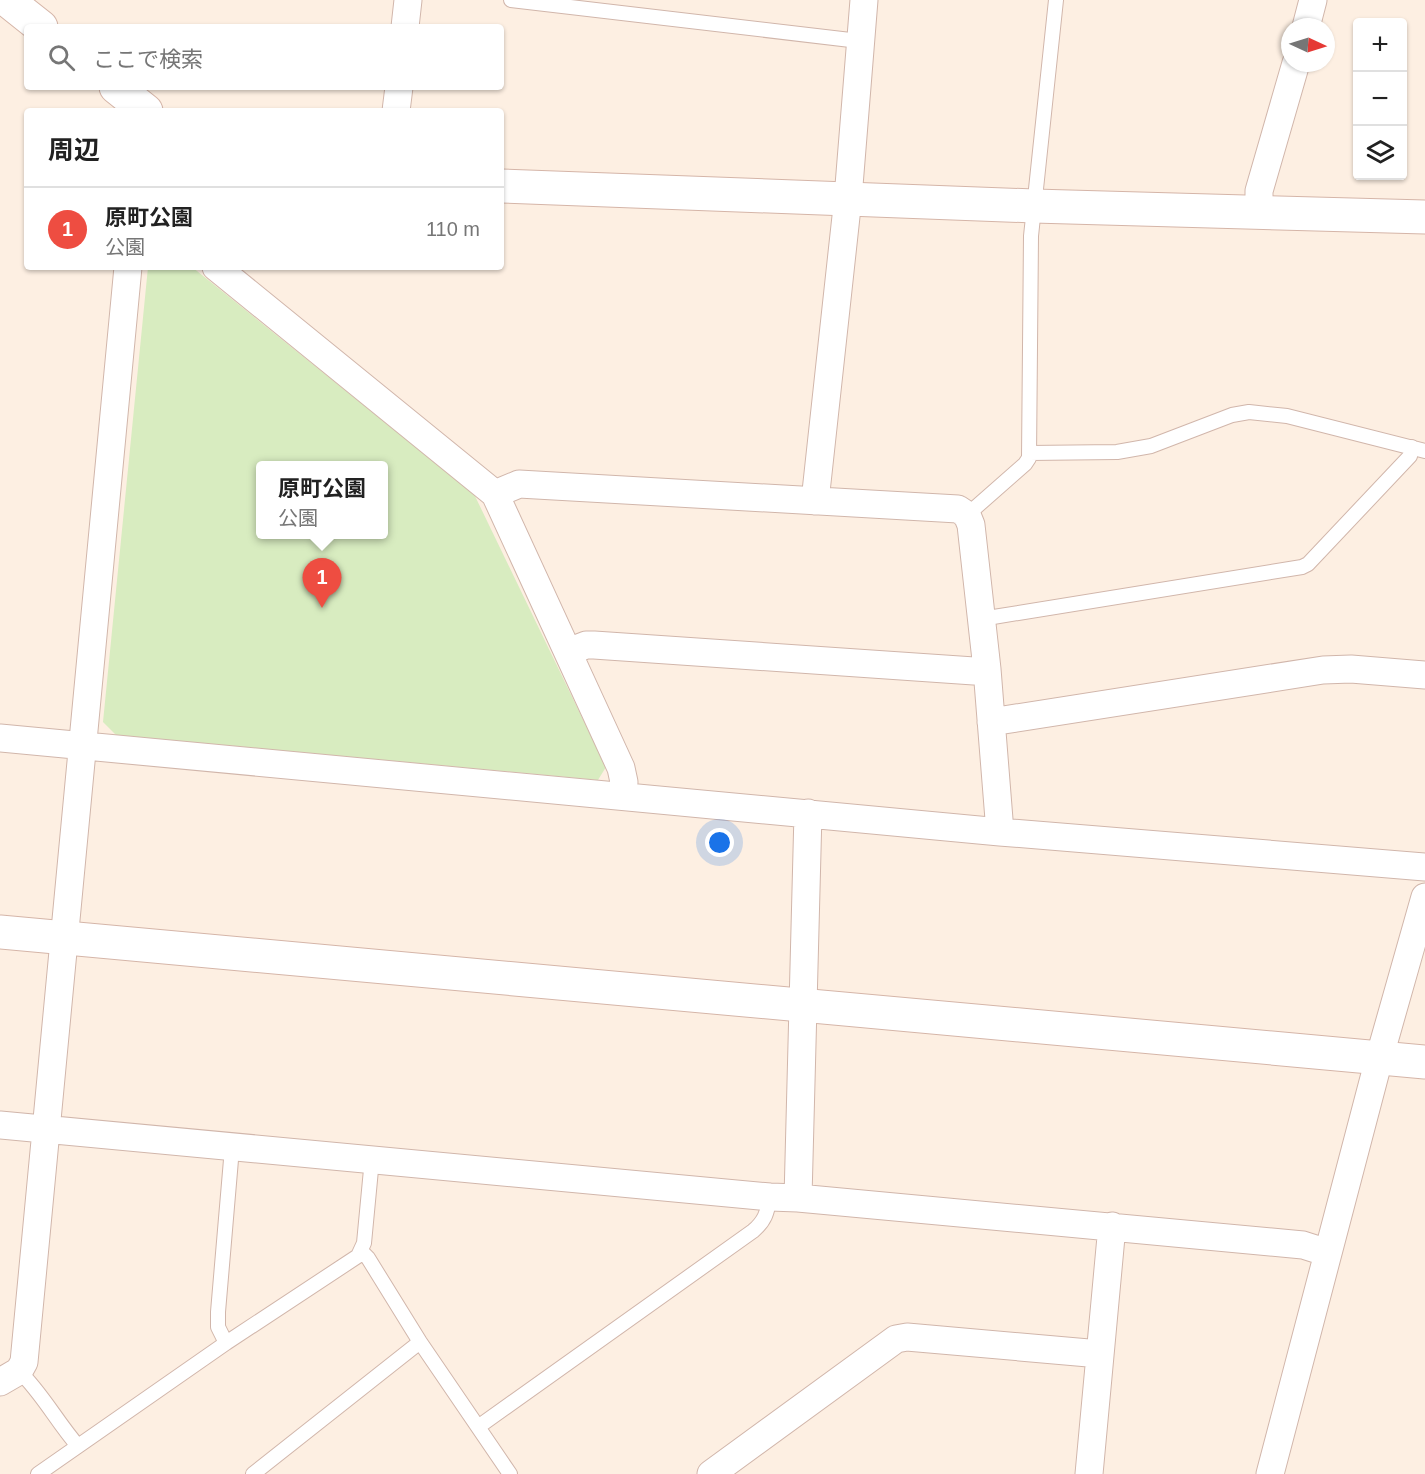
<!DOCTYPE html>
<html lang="ja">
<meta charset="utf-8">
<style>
body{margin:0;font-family:Arial,"Noto Sans JP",sans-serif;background:#f6f6f6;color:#222}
.controls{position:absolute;right:18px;top:18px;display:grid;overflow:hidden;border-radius:6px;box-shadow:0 2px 4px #0004}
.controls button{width:54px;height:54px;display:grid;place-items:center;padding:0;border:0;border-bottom:2px solid #e0e0e0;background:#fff;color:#222;font:30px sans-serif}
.compass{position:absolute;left:1281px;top:18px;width:54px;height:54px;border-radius:50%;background:#fff;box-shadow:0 2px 4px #0004;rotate:94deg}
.you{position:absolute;left:720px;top:843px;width:21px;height:21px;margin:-15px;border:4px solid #fff;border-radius:50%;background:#1a73e8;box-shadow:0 0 0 9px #1a73e833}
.badge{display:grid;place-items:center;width:39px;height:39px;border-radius:50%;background:#ee4d41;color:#fff;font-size:20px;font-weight:700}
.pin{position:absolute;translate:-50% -50px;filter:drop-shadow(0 2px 3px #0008)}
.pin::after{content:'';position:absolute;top:32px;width:21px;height:18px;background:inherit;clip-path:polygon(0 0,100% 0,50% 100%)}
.popup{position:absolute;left:256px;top:461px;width:132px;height:78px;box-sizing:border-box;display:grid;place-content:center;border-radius:6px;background:#fff;filter:drop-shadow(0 2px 4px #0005);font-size:20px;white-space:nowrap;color:#767676}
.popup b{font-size:22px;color:#222}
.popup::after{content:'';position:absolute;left:50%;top:100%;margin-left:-12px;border:12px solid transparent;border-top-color:#fff}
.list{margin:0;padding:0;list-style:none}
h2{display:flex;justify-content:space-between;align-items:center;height:78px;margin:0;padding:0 24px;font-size:26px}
h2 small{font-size:20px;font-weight:400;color:#767676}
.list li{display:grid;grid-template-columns:39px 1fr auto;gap:18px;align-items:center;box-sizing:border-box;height:84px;padding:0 24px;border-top:2px solid #e0e0e0}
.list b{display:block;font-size:22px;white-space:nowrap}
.list p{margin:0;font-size:20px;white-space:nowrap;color:#767676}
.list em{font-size:20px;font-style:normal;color:#767676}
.icon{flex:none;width:33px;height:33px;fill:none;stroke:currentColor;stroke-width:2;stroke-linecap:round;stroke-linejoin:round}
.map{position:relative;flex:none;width:1425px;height:1474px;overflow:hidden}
.search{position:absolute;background:#fff;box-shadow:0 2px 4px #0004;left:24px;top:24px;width:480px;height:66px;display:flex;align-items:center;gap:15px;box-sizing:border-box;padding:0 21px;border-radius:6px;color:#767676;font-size:22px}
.panel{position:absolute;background:#fff;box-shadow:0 2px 4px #0004;left:24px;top:108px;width:480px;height:162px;border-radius:6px}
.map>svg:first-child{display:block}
.green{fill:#d8ecc0;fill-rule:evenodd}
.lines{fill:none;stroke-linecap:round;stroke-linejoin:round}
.lane-casing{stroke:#d1b6ab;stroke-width:16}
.street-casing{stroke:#d1b6ab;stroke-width:29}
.secondary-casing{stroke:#d5b5a8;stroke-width:35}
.lane{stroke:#fff;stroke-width:14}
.street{stroke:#fff;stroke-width:27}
.secondary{stroke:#fff;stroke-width:33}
</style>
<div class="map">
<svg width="1425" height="1474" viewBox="0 0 1425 1474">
<rect width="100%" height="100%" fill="#fdefe2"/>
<path class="green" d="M 148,267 L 192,267 L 474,494 L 606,767 L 598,780 L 116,735 L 103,722 ZM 260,466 L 383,466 L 383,534 L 260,534 Z"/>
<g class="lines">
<g class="lane-casing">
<path id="lane" d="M 511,0 L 859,41
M 1029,453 L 1117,452 L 1151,446 L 1232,415 L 1249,412 L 1287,416 L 1425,451
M 967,515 L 1025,464 L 1029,458 L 1031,236 L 1056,0
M 981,619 L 1302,567 L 1308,564 L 1410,456 L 1412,447
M 361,1251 L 368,1258 L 420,1342 L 510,1474
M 226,1343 L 218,1327 L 218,1312 L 232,1148
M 19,1371 C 42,1393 57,1422 78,1446
M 478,1427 L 753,1231 C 765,1221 767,1213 770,1197
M 38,1474 L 226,1343 L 358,1256 L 364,1243 L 372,1159
M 253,1474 L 420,1342"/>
</g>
<g class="street-casing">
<path id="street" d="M 405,27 L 408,0
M 1306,27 L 1313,0
M 396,111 L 399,87
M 1259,211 L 1259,191 L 1296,63
M 216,267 L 495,494 L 621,768 L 624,782 L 623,796
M 495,494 L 519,484 L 958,509 L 967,515 L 971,525 L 987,669 L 1000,832
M 815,501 L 848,198 L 864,0
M 568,652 L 586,645 L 594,645 L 974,671 L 987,669
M 991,722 L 1323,670 L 1351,669 L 1425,675
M 0,738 L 1000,832 L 1425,867
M 0,1125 L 770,1197 L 798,1198 L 1303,1245 L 1328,1253
M 798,1198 L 808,813
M 0,1382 L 19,1371 L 24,1362 L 128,267
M 711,1474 L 896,1339 L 907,1337 L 1100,1354
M 1089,1474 L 1112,1226
M 1270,1474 L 1379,1059 L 1425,897"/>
</g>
<g class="secondary-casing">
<path id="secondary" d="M 7,0 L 41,27
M 116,87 L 146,111
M 501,186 L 1034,206 L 1425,217
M 0,932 L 1425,1062"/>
</g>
<use href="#lane" class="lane"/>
<use href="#street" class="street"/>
<use href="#secondary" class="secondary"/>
</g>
</svg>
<div class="controls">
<button>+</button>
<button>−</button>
<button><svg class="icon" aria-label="layers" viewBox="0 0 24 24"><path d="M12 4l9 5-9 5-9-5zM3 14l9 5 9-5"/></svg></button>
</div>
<svg class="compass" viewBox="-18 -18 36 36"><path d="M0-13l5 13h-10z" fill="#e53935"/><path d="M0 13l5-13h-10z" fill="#767676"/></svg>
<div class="you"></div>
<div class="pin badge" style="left:322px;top:608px">1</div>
<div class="popup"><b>原町公園</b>公園</div>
<div class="search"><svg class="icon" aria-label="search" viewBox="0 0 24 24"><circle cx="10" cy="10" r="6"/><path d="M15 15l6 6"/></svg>ここで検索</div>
<section class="panel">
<h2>周辺<small></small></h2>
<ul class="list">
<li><span class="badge">1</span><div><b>原町公園</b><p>公園</p></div><em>110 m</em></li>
</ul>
</section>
</div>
